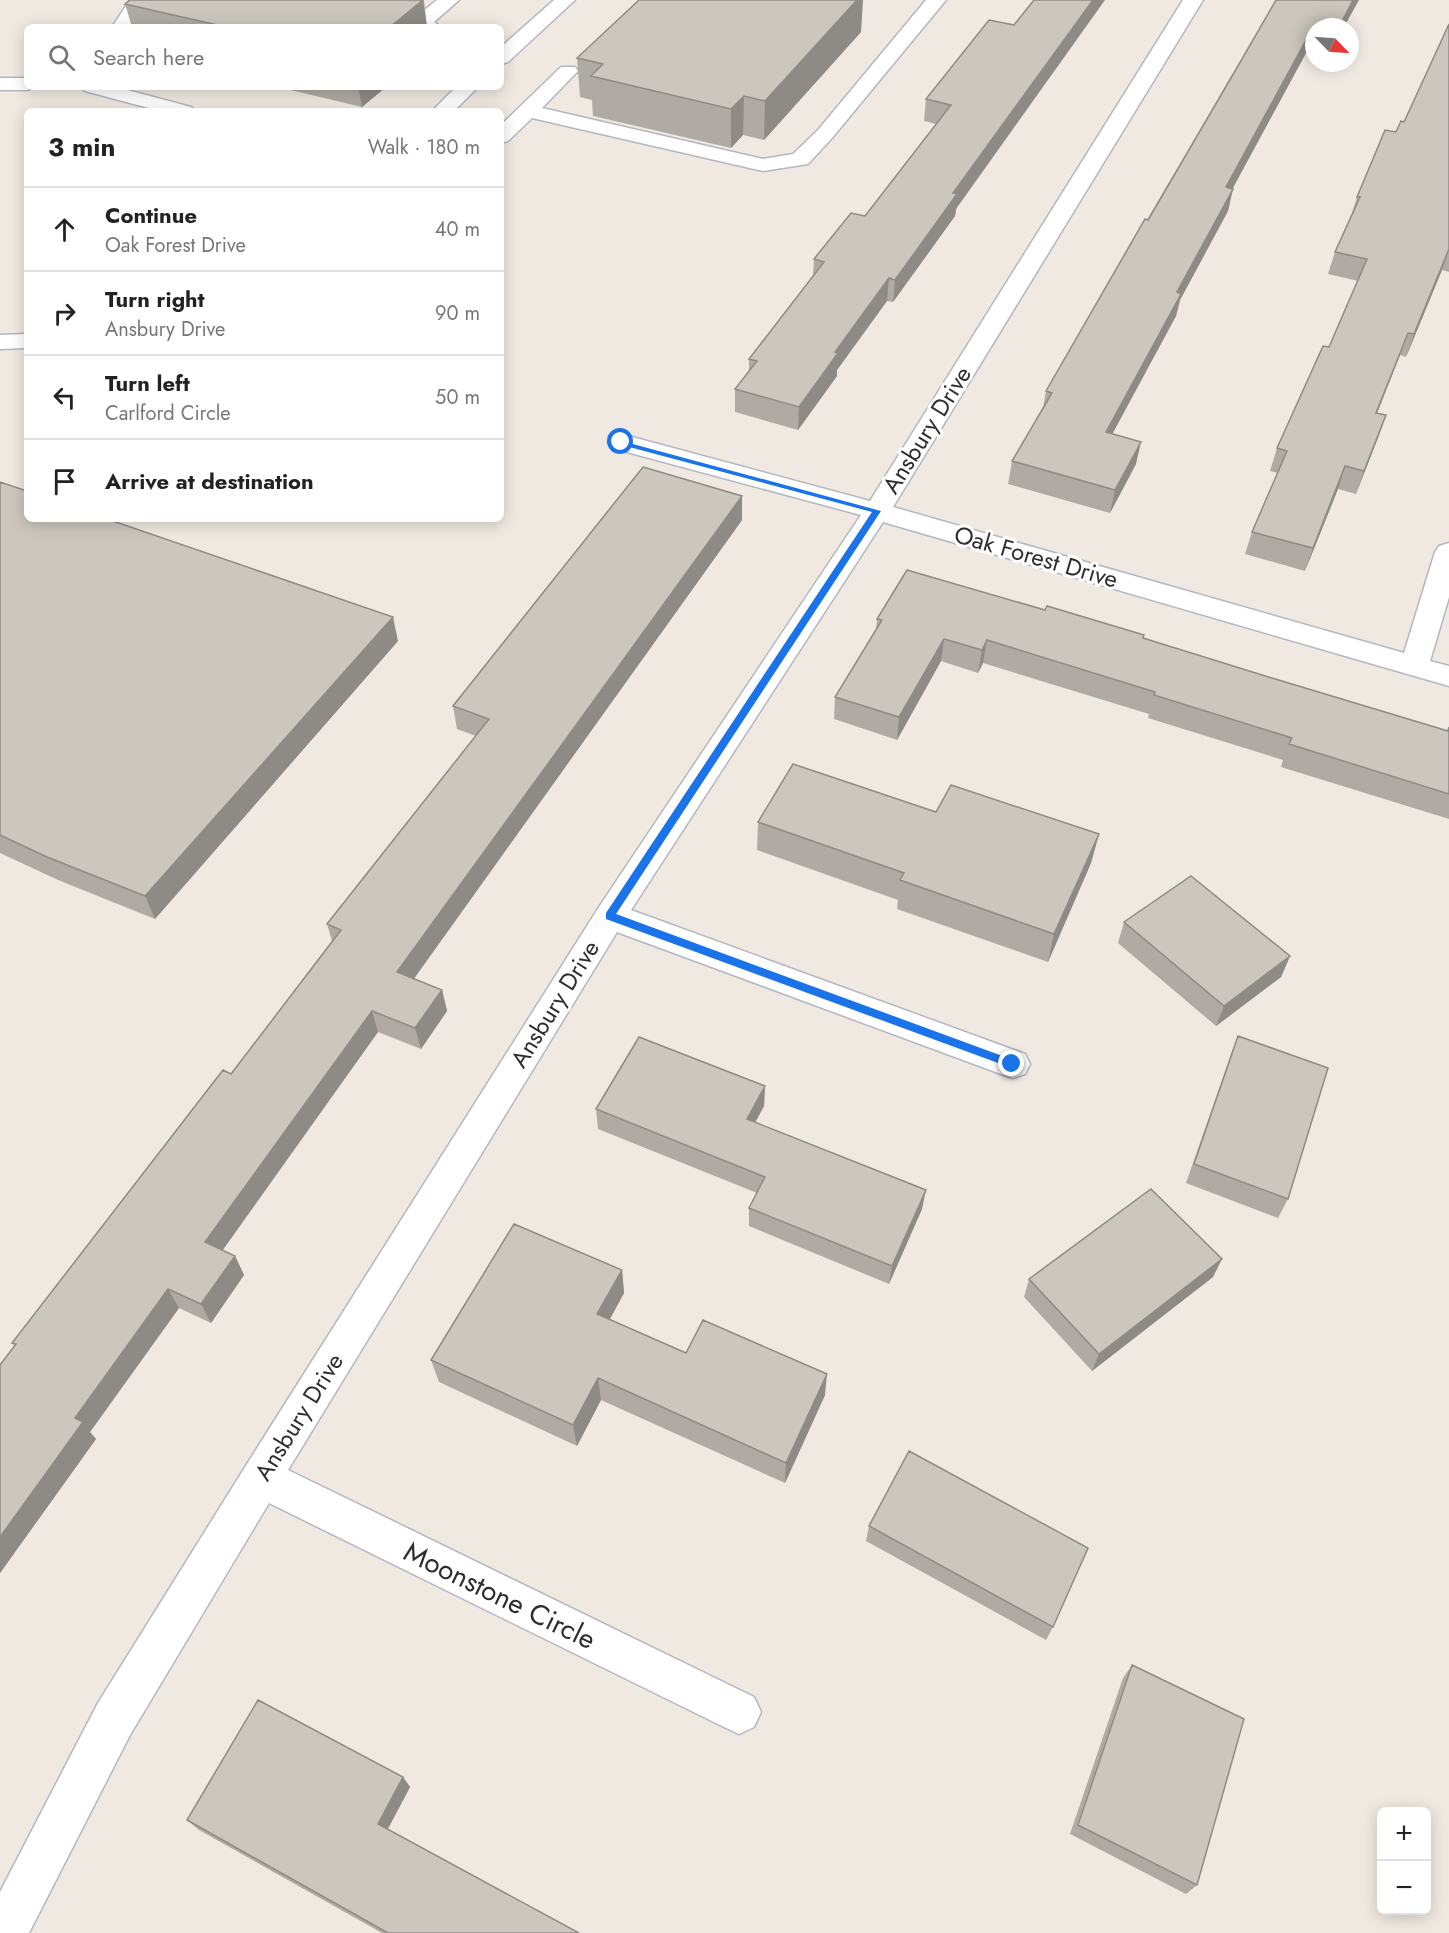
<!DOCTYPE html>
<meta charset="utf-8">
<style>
body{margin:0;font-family:Jost,sans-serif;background:#f6f6f6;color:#222}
.controls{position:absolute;right:18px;bottom:18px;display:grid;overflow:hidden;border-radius:9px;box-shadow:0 3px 15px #0003}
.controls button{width:54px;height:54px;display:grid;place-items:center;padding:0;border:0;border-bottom:2px solid #e0e0e0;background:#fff;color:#222;font:30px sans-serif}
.compass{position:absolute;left:1305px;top:18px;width:54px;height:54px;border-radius:50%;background:#fff;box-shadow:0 3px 15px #0003;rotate:115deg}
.stop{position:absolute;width:18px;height:18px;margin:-14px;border:4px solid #1a73e8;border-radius:50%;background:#fff}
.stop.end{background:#1a73e8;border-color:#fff;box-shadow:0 2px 6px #0008}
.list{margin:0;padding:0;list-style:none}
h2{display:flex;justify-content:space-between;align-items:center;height:78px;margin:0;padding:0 24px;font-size:26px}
h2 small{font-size:20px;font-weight:400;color:#767676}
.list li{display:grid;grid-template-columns:39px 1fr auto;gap:18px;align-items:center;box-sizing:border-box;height:84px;padding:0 24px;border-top:2px solid #e0e0e0}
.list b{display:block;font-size:22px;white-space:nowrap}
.list p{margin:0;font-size:20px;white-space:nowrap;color:#767676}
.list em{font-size:20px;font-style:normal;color:#767676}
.icon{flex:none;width:33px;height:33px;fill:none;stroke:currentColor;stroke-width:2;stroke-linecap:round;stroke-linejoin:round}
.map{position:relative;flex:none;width:1449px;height:1933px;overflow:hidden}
.search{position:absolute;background:#fff;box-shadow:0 3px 15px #0003;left:24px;top:24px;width:480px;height:66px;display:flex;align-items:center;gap:15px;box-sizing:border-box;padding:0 21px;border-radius:9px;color:#767676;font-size:22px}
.panel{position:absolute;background:#fff;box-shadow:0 3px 15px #0003;left:24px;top:108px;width:480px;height:414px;border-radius:9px}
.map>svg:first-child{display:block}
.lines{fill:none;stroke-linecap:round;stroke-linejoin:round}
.minor-casing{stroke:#b4b7c1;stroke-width:3}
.minor{fill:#fff;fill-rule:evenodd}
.wall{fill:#afaba4}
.shaded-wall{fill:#8e8b86}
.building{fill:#cbc7bf;stroke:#8e8b86;stroke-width:1.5}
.route{fill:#1a73e8}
.labels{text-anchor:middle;stroke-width:6;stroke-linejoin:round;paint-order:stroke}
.street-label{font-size:24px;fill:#2e2e2e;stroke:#fff}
.near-street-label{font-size:28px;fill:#2e2e2e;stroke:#fff}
</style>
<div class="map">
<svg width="1449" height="1933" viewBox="0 0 1449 1933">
<rect width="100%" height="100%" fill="#efe9e1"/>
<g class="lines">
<g class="minor-casing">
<path id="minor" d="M 130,0 L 150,0 L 132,27 L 112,27 Z
M 437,0 L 459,0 L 434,22 L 441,27 L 411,27 L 409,24 L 412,20 Z
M 554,0 L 575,0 L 508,62 L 501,64 L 501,47 Z
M 926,0 L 946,0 L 832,138 L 808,164 L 763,171 L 532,118 L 508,141 L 501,143 L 501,125 L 561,67 L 575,67 L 578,71 L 542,108 L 763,159 L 793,154 L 818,130 Z
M 1183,0 L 1203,0 L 893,507 L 1404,653 L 1435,552 L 1439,546 L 1449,543 L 1449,597 L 1430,661 L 1449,666 L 1449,686 L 883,522 L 631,910 L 1025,1054 L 1030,1064 L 1025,1074 L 1013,1078 L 1001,1074 L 617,932 L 288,1470 L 754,1697 L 761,1712 L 754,1727 L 739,1734 L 724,1727 L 269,1503 L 130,1735 L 29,1933 L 0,1933 L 0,1892 L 98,1703 L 247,1464 L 599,907 L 861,515 L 612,448 L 608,442 L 612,436 L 621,434 L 870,501 Z
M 0,78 L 27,78 L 27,87 L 35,87 L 27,90 L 0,90 Z
M 82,87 L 116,87 L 191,107 L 194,111 L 160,111 L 85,91 Z
M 456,87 L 478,87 L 454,111 L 432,111 Z
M 27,334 L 27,348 L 0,349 L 0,335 Z"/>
</g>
<use href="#minor" class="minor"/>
</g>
<path class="wall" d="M 130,0 L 424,0 L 427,27 L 132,27 L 125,4 Z
M 989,20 L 955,216 L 893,302 L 887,301 L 837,370 L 837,376 L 798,430 L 735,412 L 735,389 L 749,372 L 749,359 L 813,276 L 814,259 L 865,216 L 936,124 L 924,121 L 926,99 Z
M 1449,24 L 1449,272 L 1442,270 L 1406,357 L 1400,355 L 1377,413 L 1386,415 L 1356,494 L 1338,489 L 1305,571 L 1245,554 L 1252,532 L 1278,473 L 1270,471 L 1277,448 L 1329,347 L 1358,281 L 1328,274 L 1335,252 L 1350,219 L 1357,197 L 1396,132 L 1404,122 Z
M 1314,27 L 1314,54 L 1306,53 L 1232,189 L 1228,211 L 1180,300 L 1176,316 L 1112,434 L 1136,464 L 1110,513 L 1008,484 L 1012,461 L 1043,408 L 1046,391 L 1242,59 Z
M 861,32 L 764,140 L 743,135 L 731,148 L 593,116 L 592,100 L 580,97 L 577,58 Z
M 278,87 L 386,87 L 362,107 Z
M 0,482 L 398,641 L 155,919 L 58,880 L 0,853 Z
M 742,520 L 414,978 L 442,990 L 447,1011 L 421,1049 L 378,1032 L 222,1250 L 235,1256 L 244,1275 L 211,1323 L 179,1308 L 90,1432 L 96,1439 L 0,1573 L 0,1365 L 15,1346 L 12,1343 L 231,1074 L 332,941 L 327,924 L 476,736 L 457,729 L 453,706 Z
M 1045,610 L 1144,635 L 1143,638 L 1272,678 L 1447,731 L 1449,727 L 1449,819 L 1281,767 L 1283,760 L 1148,718 L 1149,714 L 983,663 L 978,673 L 941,661 L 897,740 L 834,719 L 835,697 L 876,629 L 877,619 Z
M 936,812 L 1099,834 L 1091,863 L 1048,962 L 897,909 L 898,900 L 757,850 L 758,822 Z
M 1124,922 L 1290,956 L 1281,977 L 1216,1026 L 1118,943 Z
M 1238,1036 L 1288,1199 L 1278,1218 L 1186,1183 L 1230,1057 Z
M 765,1086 L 764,1106 L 755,1123 L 922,1209 L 889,1284 L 749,1226 L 749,1208 L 757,1193 L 598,1129 L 596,1109 Z
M 622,1270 L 624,1293 L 610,1319 L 686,1353 L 825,1395 L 785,1483 L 601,1400 L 577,1446 L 439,1382 L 431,1360 Z
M 1213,1277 L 1092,1371 L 1024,1297 L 1029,1279 Z
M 869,1526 L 1053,1627 L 1046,1640 L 866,1541 Z
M 1132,1665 L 1197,1885 L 1186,1894 L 1070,1834 L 1123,1678 Z
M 403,1777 L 410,1787 L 388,1829 L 579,1933 L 382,1933 L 199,1830 L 187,1820 Z"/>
<path class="shaded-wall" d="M 423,0 L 427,27 L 390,27 Z
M 857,0 L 863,0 L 861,32 L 764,140 L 765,101 Z
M 1093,0 L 1105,0 L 956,209 L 955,216 L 893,302 L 895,280 L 953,193 Z
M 1353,0 L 1359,0 L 1344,27 L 1339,27 Z
M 1311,31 L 1306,53 L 1221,210 L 1226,187 Z
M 358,87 L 386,87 L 362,107 Z
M 744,96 L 743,135 L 731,148 L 731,109 Z
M 1233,189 L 1228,211 L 1180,300 L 1176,316 L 1101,455 L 1106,432 L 1177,292 Z
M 1449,249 L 1442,270 L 1406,357 L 1414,334 Z
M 889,278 L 887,301 L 837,370 L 837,376 L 798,430 L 799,407 L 835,352 Z
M 1408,333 L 1400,355 L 1368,436 L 1376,413 Z
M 1386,415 L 1378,438 L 1356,494 L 1364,471 Z
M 1141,442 L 1136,464 L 1110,513 L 1115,490 Z
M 1345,466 L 1338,489 L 1305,571 L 1313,548 Z
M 742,496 L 742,520 L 403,994 L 397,972 Z
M 393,617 L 398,641 L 155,919 L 145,896 Z
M 944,639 L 941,661 L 897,740 L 899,717 Z
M 987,640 L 983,663 L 978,673 L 982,650 Z
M 1099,834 L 1091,863 L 1048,962 L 1054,934 Z
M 1290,956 L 1281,977 L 1216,1026 L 1224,1006 Z
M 442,990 L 447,1011 L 421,1049 L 415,1028 Z
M 372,1011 L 378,1032 L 215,1261 L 205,1242 Z
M 765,1086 L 764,1106 L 746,1139 L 747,1119 Z
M 926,1190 L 922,1209 L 889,1284 L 892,1266 Z
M 235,1256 L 244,1275 L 211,1323 L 201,1304 Z
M 1222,1259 L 1213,1277 L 1092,1371 L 1099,1354 Z
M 622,1270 L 624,1293 L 600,1337 L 597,1314 Z
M 168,1289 L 179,1308 L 90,1432 L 96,1439 L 0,1573 L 0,1537 L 75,1418 Z
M 827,1374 L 825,1395 L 785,1483 L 786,1463 Z
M 598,1378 L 601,1400 L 577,1446 L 573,1425 Z
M 403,1777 L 410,1787 L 385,1834 L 378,1824 Z"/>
<path class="building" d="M 130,0 L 423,0 L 390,27 L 226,27 L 125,4 Z
M 639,0 L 857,0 L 765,101 L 744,96 L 731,109 L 591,76 L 603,64 L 577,58 Z
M 1034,0 L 1093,0 L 953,193 L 957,194 L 895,280 L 889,278 L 835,352 L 838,353 L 799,407 L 735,389 L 757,361 L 749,359 L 824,262 L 814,259 L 851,213 L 865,216 L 951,105 L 926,99 L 989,20 L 1014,25 Z
M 1276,0 L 1353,0 L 1339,27 L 1314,27 L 1314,32 L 1311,31 L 1226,187 L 1233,189 L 1177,292 L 1181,294 L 1106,432 L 1141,442 L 1115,490 L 1012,461 L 1052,393 L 1046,391 L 1145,219 L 1148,220 L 1242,59 Z
M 1449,24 L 1449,249 L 1414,334 L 1408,333 L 1376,413 L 1386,415 L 1364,471 L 1345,466 L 1313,548 L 1252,532 L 1287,451 L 1277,448 L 1323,346 L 1329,347 L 1367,259 L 1335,252 L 1360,197 L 1357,197 L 1385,130 L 1396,132 L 1401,121 L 1404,122 Z
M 643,467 L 742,496 L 397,972 L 442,990 L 415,1028 L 372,1011 L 205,1242 L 235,1256 L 201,1304 L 168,1289 L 75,1418 L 83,1422 L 0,1537 L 0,1365 L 16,1344 L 12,1343 L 223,1070 L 231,1074 L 341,930 L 327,924 L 489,719 L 453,706 Z
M 0,482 L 27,491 L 27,519 L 107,519 L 393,617 L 145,896 L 47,857 L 0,835 Z
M 907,570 L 1045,610 L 1047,606 L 1144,635 L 1143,638 L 1272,678 L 1448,731 L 1449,727 L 1449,794 L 1289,744 L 1292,738 L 1154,695 L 1155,692 L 987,640 L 982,650 L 944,639 L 899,717 L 835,697 L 882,620 L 877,619 Z
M 793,764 L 936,812 L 951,785 L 1099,834 L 1054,934 L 900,880 L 904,873 L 758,822 Z
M 1191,876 L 1290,956 L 1224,1006 L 1124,922 Z
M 1238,1036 L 1328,1068 L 1288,1199 L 1194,1164 Z
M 639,1037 L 765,1086 L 747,1119 L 926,1190 L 892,1266 L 749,1208 L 765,1177 L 596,1109 Z
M 1151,1189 L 1222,1259 L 1099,1354 L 1029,1279 Z
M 514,1224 L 622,1270 L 597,1314 L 686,1353 L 703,1320 L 827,1374 L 786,1463 L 598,1378 L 573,1425 L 431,1360 Z
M 909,1451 L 1088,1548 L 1053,1627 L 869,1526 Z
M 1132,1665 L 1244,1719 L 1197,1885 L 1078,1825 Z
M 258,1700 L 403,1777 L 378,1824 L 579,1933 L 388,1933 L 187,1820 Z"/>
<path class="route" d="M 618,440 L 881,511 L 616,914 L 1016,1061 L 1016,1067 L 1009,1067 L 606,919 L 606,913 L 872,512 L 618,444 Z"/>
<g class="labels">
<g class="street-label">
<text transform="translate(927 430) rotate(-58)" y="8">Ansbury Drive</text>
<text transform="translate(1036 557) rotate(16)" y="8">Oak Forest Drive</text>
<text transform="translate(555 1004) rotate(-58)" y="8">Ansbury Drive</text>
<text transform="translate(299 1417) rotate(-58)" y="8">Ansbury Drive</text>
</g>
<g class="near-street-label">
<text transform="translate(500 1595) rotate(26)" y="10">Moonstone Circle</text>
</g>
</g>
</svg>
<div class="controls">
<button>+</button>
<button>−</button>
</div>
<svg class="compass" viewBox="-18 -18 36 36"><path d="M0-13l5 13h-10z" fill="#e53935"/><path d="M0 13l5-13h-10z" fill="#767676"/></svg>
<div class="stop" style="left:621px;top:442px"></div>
<div class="stop end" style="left:1012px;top:1064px"></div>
<div class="search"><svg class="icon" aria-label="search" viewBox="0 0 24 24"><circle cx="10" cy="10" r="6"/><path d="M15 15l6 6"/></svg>Search here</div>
<section class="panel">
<h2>3 min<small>Walk · 180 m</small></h2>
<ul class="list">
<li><svg class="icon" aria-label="ahead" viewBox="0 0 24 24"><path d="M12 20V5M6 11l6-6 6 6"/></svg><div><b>Continue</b><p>Oak Forest Drive</p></div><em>40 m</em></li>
<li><svg class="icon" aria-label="right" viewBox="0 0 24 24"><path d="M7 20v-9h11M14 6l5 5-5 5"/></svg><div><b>Turn right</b><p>Ansbury Drive</p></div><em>90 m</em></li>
<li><svg class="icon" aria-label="left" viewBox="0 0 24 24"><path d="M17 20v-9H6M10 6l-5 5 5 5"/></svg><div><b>Turn left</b><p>Carlford Circle</p></div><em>50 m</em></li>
<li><svg class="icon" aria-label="arrive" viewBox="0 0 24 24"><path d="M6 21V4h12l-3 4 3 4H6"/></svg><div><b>Arrive at destination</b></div></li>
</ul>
</section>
</div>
